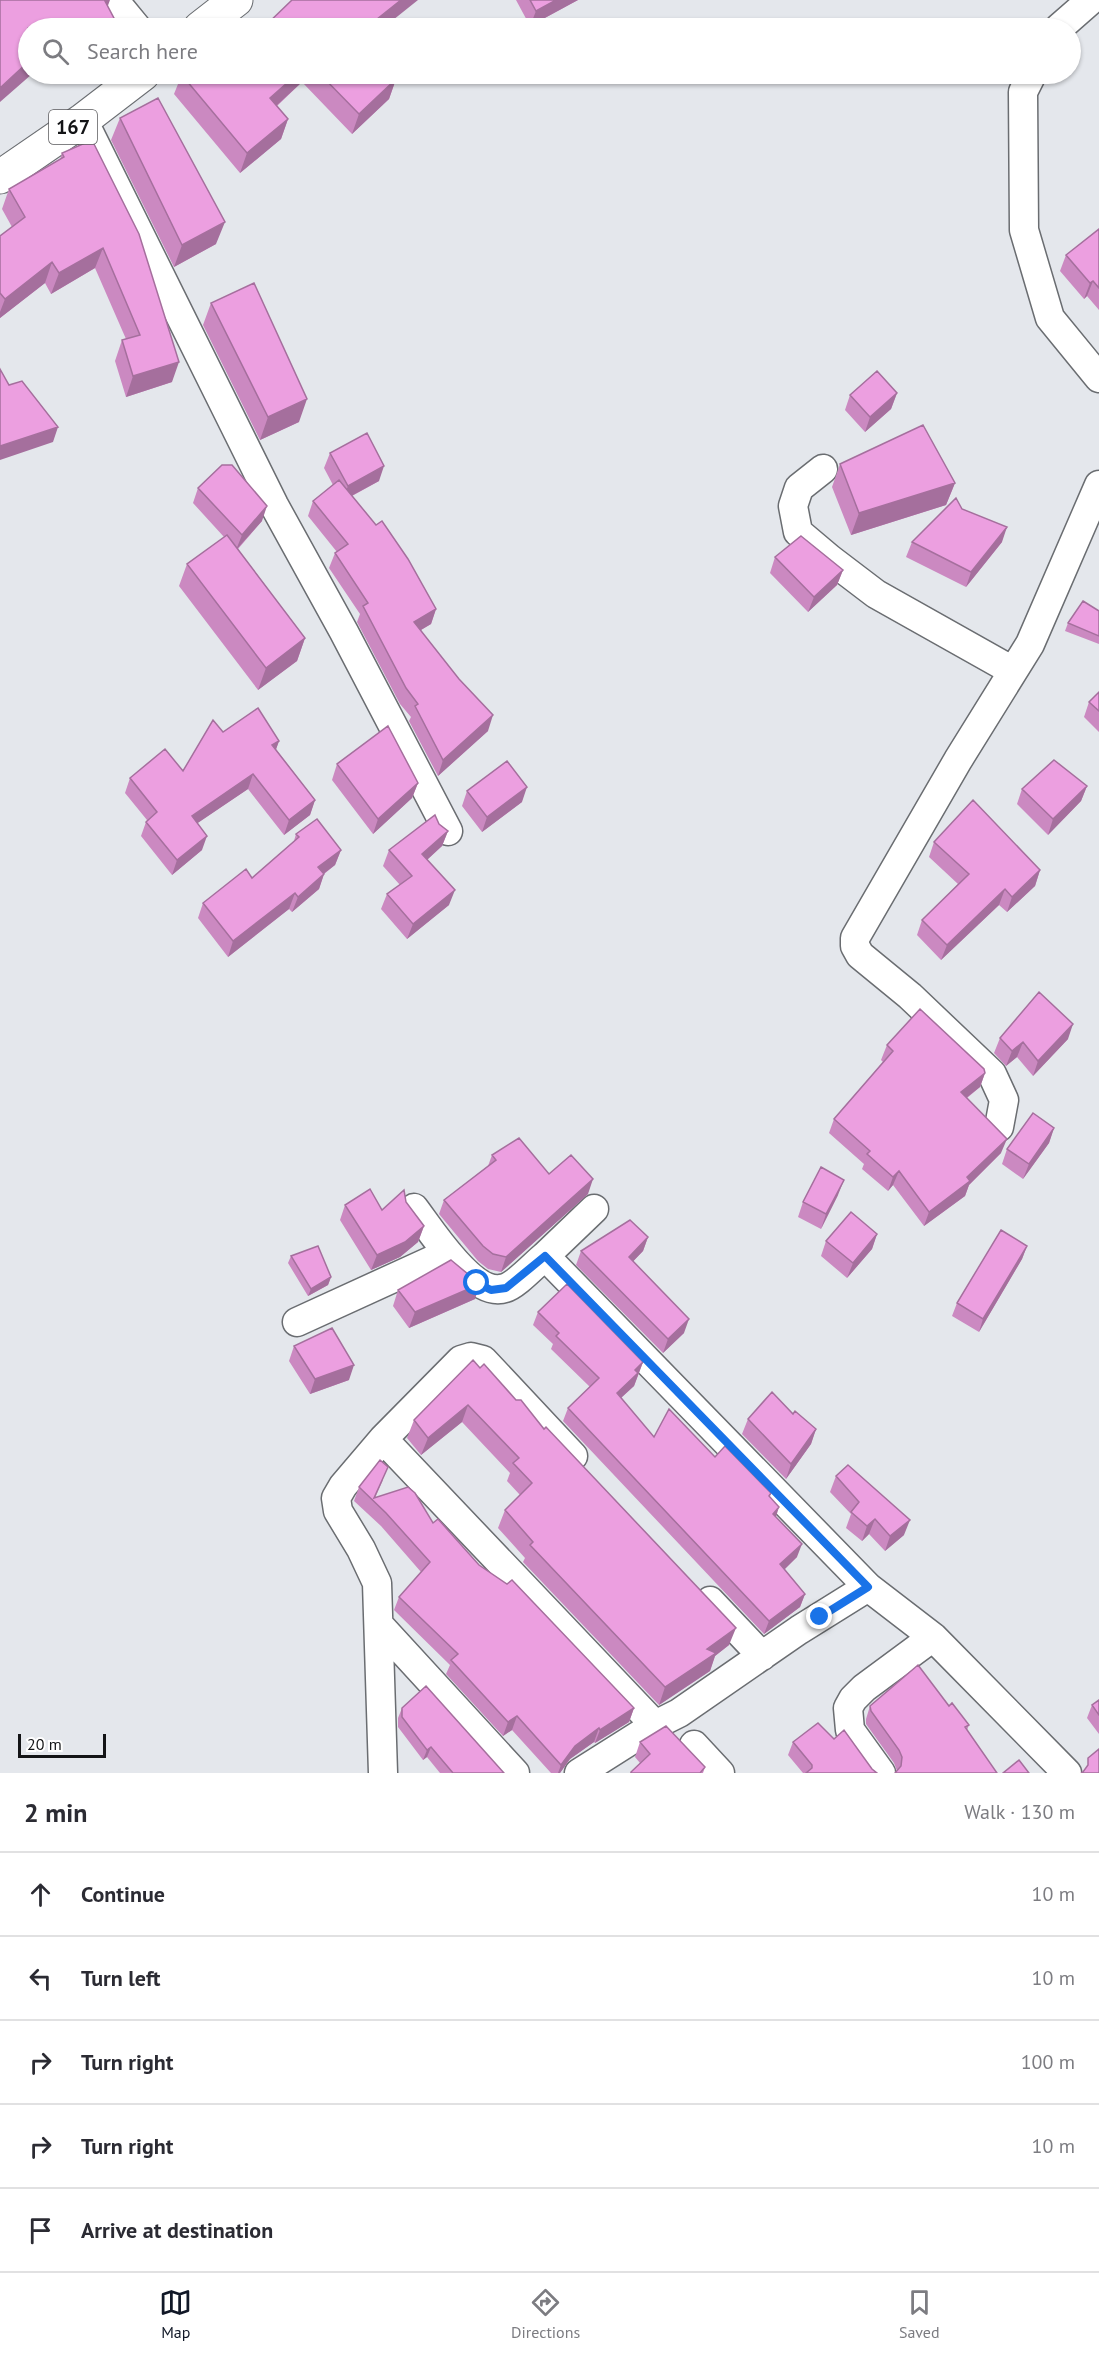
<!DOCTYPE html>
<meta charset="utf-8">
<style>
body{margin:0;font-family:"PT Sans",sans-serif;background:#f7f7f7;color:#2b2b33}
.scale{position:absolute;left:18px;bottom:15px;width:88px;box-sizing:border-box;padding-left:6px;border:3px solid #131416;border-top:0;font-size:16px;line-height:21px;white-space:nowrap;color:#131416;-webkit-text-stroke:4px #fff;paint-order:stroke}
.stop{position:absolute;width:18px;height:18px;margin:-14px;border:4px solid #1a73e8;border-radius:50%;background:#fff}
.stop.end{background:#1a73e8;border-color:#fff;box-shadow:0 2px 6px #0008}
.list{margin:0;padding:0;list-style:none}
h2{display:flex;justify-content:space-between;align-items:center;height:78px;margin:0;padding:0 24px;font-size:26px}
h2 small{font-size:20px;font-weight:400;color:#7c7c81}
.list li{display:grid;grid-template-columns:39px 1fr auto;gap:18px;align-items:center;box-sizing:border-box;height:84px;padding:0 24px;border-top:2px solid #e1e1e2}
.list b{display:block;font-size:22px;white-space:nowrap}
.list em{font-size:20px;font-style:normal;color:#7c7c81}
.icon{flex:none;width:33px;height:33px;fill:none;stroke:currentColor;stroke-width:2;stroke-linecap:round;stroke-linejoin:round}
.map{position:relative;flex:none;width:1099px;height:1773px;overflow:hidden}
.search{position:absolute;background:#fff;box-shadow:0 2px 4px #0004;left:18px;right:18px;top:18px;height:66px;display:flex;align-items:center;gap:15px;box-sizing:border-box;padding:0 21px;border-radius:33px;color:#7c7c81;font-size:22px}
.sheet{height:498px;background:#fff}
nav{display:flex;justify-content:space-around;align-items:center;box-sizing:border-box;height:84px;border-top:2px solid #e1e1e2;background:#fff;font-size:16px;color:#7c7c81}
nav a{display:grid;justify-items:center;gap:3px}
nav .on{color:#111827}
.map>svg:first-child{display:block}
.lines{fill:none;stroke-linecap:round;stroke-linejoin:round}
.street-casing{stroke:#6a6d71;stroke-width:31}
.primary-casing{stroke:#6a6d71;stroke-width:35}
.street{stroke:#fff;stroke-width:28}
.primary{stroke:#fff;stroke-width:33}
.wall{fill:#cb89c1}
.shaded-wall{fill:#a56f9d}
.building{fill:#ec9fe0;stroke:#a56f9d;stroke-width:1.5}
.route{stroke:#1a73e8;stroke-width:8}
.labels{text-anchor:middle;stroke-width:4.5;stroke-linejoin:round;paint-order:stroke}
.shield{fill:#fff;stroke:#5a5a5c;stroke-width:1.5}
.shield-label{font-size:20px;font-weight:bold;fill:#131416}
</style>
<div class="map">
<svg width="1099" height="1773" viewBox="0 0 1099 1773">
<rect width="100%" height="100%" fill="#e4e7ec"/>
<g class="lines">
<g class="street-casing">
<path id="street" d="M 114,0 L 137,28
M 1059,28 L 1091,0
M 1032,74 L 1023,92 L 1024,230 L 1050,318 L 1099,378
M 83,120 L 274,505 L 344,632 L 448,831
M 823,469 L 799,488 L 793,506 L 798,532 L 830,559 L 876,594 L 1013,671
M 999,1127 L 1004,1100 L 992,1074 L 910,996 L 860,955 L 855,946 L 855,938 L 958,760 L 1030,644 L 1099,485
M 414,1208 C 431,1230 473,1299 505,1288 C 516,1285 535,1264 545,1256 L 868,1587 L 933,1637 L 1067,1773
M 545,1256 L 594,1209
M 297,1322 L 448,1253
M 573,1456 L 483,1360 L 471,1357 L 461,1360 L 383,1439 L 655,1725
M 710,1601 L 762,1656
M 380,1626 L 515,1773
M 694,1745 L 720,1773
M 383,1773 L 377,1583 L 361,1549 L 338,1511 L 336,1498 L 343,1486 L 383,1439
M 579,1773 L 655,1725 L 679,1713 L 799,1630 L 868,1587
M 881,1773 L 850,1730 L 848,1708 L 853,1699 L 864,1688 L 933,1637"/>
</g>
<g class="primary-casing">
<path id="primary" d="M 200,28 L 236,0
M 0,177 L 83,120 L 143,74"/>
</g>
<use href="#street" class="street"/>
<use href="#primary" class="primary"/>
</g>
<path class="wall" d="M 516,0 L 578,0 L 530,26 Z
M 182,74 L 391,74 L 396,79 L 389,99 L 352,134 L 302,82 L 277,106 L 288,119 L 281,139 L 240,173 L 174,94 Z
M 120,118 L 216,244 L 174,267 L 111,140 Z
M 62,153 L 172,382 L 126,397 L 115,361 L 122,340 L 126,339 L 95,268 L 51,294 L 45,283 L 0,318 L 0,236 L 12,227 L 2,209 L 9,189 L 60,160 Z
M 1099,229 L 1099,310 L 1087,296 L 1084,299 L 1060,271 L 1066,255 Z
M 211,303 L 299,422 L 260,440 L 203,325 Z
M 897,393 L 891,409 L 865,432 L 845,410 L 850,395 Z
M 330,453 L 379,481 L 352,496 L 436,609 L 431,624 L 421,630 L 488,731 L 438,776 L 409,721 L 411,717 L 400,704 L 357,622 L 360,614 L 329,568 L 335,553 L 337,552 L 308,516 L 313,501 L 333,485 L 324,468 Z
M 840,464 L 955,483 L 946,505 L 851,535 L 832,487 Z
M 198,488 L 262,521 L 238,549 L 305,638 L 297,661 L 258,690 L 179,586 L 187,564 L 224,537 L 193,503 Z
M 912,542 L 1002,542 L 966,587 L 906,557 Z
M 775,557 L 843,570 L 837,585 L 808,612 L 770,573 Z
M 1099,611 L 1099,644 L 1065,631 L 1068,623 Z
M 1099,692 L 1099,732 L 1084,717 L 1089,702 Z
M 223,732 L 279,741 L 276,749 L 315,800 L 310,815 L 284,835 L 248,789 L 197,823 L 202,850 L 172,875 L 141,836 L 146,822 L 147,820 L 125,793 L 130,778 L 183,771 Z
M 337,764 L 418,783 L 412,798 L 373,834 L 332,780 Z
M 1087,786 L 1081,801 L 1048,835 L 1017,804 L 1022,789 Z
M 467,791 L 522,802 L 482,832 L 462,806 Z
M 439,824 L 448,831 L 442,846 L 427,860 L 449,905 L 407,939 L 381,909 L 387,894 L 400,885 L 383,866 L 389,850 Z
M 296,834 L 341,850 L 335,865 L 324,874 L 319,889 L 292,912 L 289,909 L 228,957 L 198,918 L 203,903 L 252,878 L 294,841 Z
M 934,842 L 1040,870 L 1035,886 L 1007,912 L 999,905 L 941,960 L 917,935 L 922,920 L 958,884 L 929,857 Z
M 1000,1038 L 1068,1039 L 1033,1076 L 1017,1057 L 1006,1066 L 994,1053 Z
M 887,1045 L 985,1073 L 980,1087 L 967,1098 L 1001,1153 L 969,1185 L 965,1196 L 924,1226 L 893,1185 L 888,1191 L 862,1169 L 864,1164 L 829,1133 L 834,1119 L 883,1062 L 881,1060 Z
M 1054,1128 L 1049,1143 L 1023,1179 L 1002,1164 L 1007,1149 Z
M 492,1155 L 549,1174 L 588,1194 L 501,1272 L 488,1269 L 478,1261 L 439,1214 L 444,1200 L 488,1166 Z
M 838,1195 L 821,1229 L 798,1217 L 803,1202 Z
M 406,1202 L 424,1226 L 418,1242 L 400,1257 L 371,1270 L 340,1220 L 345,1205 L 382,1210 Z
M 877,1234 L 872,1249 L 847,1278 L 821,1256 L 826,1241 Z
M 648,1237 L 643,1251 L 633,1261 L 684,1333 L 663,1353 L 576,1265 L 581,1251 Z
M 1027,1246 L 1022,1259 L 979,1332 L 952,1316 L 957,1303 Z
M 291,1256 L 331,1277 L 328,1285 L 308,1296 L 288,1263 Z
M 398,1290 L 475,1299 L 409,1328 L 393,1306 Z
M 538,1312 L 643,1362 L 634,1386 L 621,1398 L 654,1437 L 715,1457 L 771,1493 L 769,1497 L 776,1517 L 797,1557 L 784,1569 L 805,1594 L 800,1607 L 764,1634 L 563,1421 L 568,1408 L 590,1387 L 551,1349 L 553,1344 L 533,1325 Z
M 294,1346 L 349,1380 L 310,1394 L 289,1361 Z
M 480,1368 L 516,1400 L 544,1429 L 729,1645 L 715,1656 L 710,1671 L 659,1705 L 523,1562 L 525,1558 L 498,1528 L 505,1510 L 520,1495 L 507,1481 L 510,1473 L 462,1422 L 421,1455 L 407,1438 L 414,1420 Z
M 793,1414 L 816,1429 L 811,1444 L 786,1479 L 742,1434 L 748,1419 Z
M 836,1476 L 904,1535 L 885,1551 L 869,1534 L 862,1541 L 846,1528 L 851,1514 L 830,1492 Z
M 383,1480 L 375,1498 L 433,1523 L 634,1708 L 629,1722 L 595,1743 L 594,1742 L 570,1759 L 560,1773 L 551,1773 L 512,1730 L 503,1736 L 446,1674 L 450,1665 L 394,1610 L 399,1597 L 421,1572 L 381,1526 L 354,1501 L 359,1487 Z
M 1099,1700 L 1099,1734 L 1087,1718 L 1092,1705 Z
M 870,1706 L 949,1706 L 969,1725 L 967,1730 L 897,1771 L 894,1763 L 866,1724 L 866,1719 Z
M 402,1708 L 504,1773 L 440,1773 L 427,1757 L 423,1760 L 398,1727 L 398,1718 Z
M 834,1739 L 872,1769 L 877,1773 L 803,1773 L 788,1755 L 793,1742 Z
M 640,1742 L 705,1767 L 703,1773 L 630,1773 L 640,1763 L 635,1757 Z"/>
<path class="shaded-wall" d="M 107,0 L 110,0 L 103,19 L 105,1 Z
M 401,0 L 418,0 L 383,28 L 370,28 L 372,23 Z
M 556,0 L 578,0 L 530,26 L 536,11 Z
M 116,22 L 113,28 L 103,28 Z
M 28,62 L 28,74 L 32,74 L 0,102 L 0,88 Z
M 297,74 L 305,74 L 302,82 L 263,118 L 270,98 Z
M 396,79 L 389,99 L 352,134 L 359,114 Z
M 288,119 L 281,139 L 240,173 L 247,153 Z
M 225,222 L 216,244 L 174,267 L 182,245 Z
M 103,248 L 95,268 L 51,294 L 59,273 Z
M 52,262 L 45,283 L 0,318 L 0,312 L 5,299 Z
M 1093,281 L 1087,296 L 1084,299 L 1090,283 Z
M 179,362 L 172,382 L 126,397 L 133,376 Z
M 897,393 L 891,409 L 865,432 L 870,417 Z
M 307,399 L 299,422 L 260,440 L 268,417 Z
M 58,427 L 53,442 L 0,460 L 0,446 Z
M 384,466 L 379,481 L 342,501 L 348,486 Z
M 955,483 L 946,505 L 851,535 L 859,513 Z
M 267,506 L 262,521 L 236,550 L 242,535 Z
M 1007,527 L 1002,542 L 966,587 L 971,572 Z
M 843,570 L 837,585 L 808,612 L 814,597 Z
M 436,609 L 431,624 L 409,637 L 414,622 Z
M 305,638 L 297,661 L 258,690 L 266,668 Z
M 493,715 L 488,731 L 438,776 L 443,760 Z
M 279,741 L 274,755 L 272,745 Z
M 253,774 L 248,789 L 186,831 L 192,816 Z
M 418,783 L 412,798 L 373,834 L 378,819 Z
M 1087,786 L 1081,801 L 1048,835 L 1053,819 Z
M 527,787 L 522,802 L 482,832 L 487,817 Z
M 315,800 L 310,815 L 284,835 L 289,820 Z
M 448,831 L 442,846 L 417,869 L 422,854 Z
M 207,836 L 202,850 L 172,875 L 177,860 Z
M 341,850 L 335,865 L 313,882 L 318,867 Z
M 1040,870 L 1035,886 L 1007,912 L 1012,897 Z
M 324,874 L 319,889 L 292,912 L 298,897 Z
M 1005,889 L 999,905 L 941,960 L 947,945 Z
M 455,890 L 449,905 L 407,939 L 413,924 Z
M 295,893 L 289,909 L 228,957 L 233,941 Z
M 1073,1024 L 1068,1039 L 1033,1076 L 1038,1061 Z
M 1023,1042 L 1017,1057 L 1006,1066 L 1012,1051 Z
M 985,1073 L 980,1087 L 956,1106 L 961,1092 Z
M 1054,1128 L 1049,1143 L 1023,1179 L 1029,1164 Z
M 1007,1139 L 1001,1153 L 969,1185 L 965,1196 L 924,1226 L 929,1212 Z
M 899,1171 L 893,1185 L 888,1191 L 893,1177 Z
M 593,1179 L 588,1194 L 501,1272 L 506,1257 Z
M 844,1180 L 838,1195 L 821,1229 L 826,1214 Z
M 424,1226 L 418,1242 L 400,1257 L 371,1270 L 377,1255 Z
M 877,1234 L 872,1249 L 847,1278 L 853,1263 Z
M 648,1237 L 643,1251 L 624,1271 L 629,1257 Z
M 1027,1246 L 1022,1259 L 979,1332 L 983,1319 Z
M 331,1277 L 328,1285 L 308,1296 L 311,1289 Z
M 480,1284 L 475,1299 L 409,1328 L 415,1312 Z
M 689,1319 L 684,1333 L 663,1353 L 668,1339 Z
M 643,1362 L 634,1386 L 612,1406 L 617,1393 L 635,1370 Z
M 354,1365 L 349,1380 L 310,1394 L 315,1379 Z
M 468,1405 L 462,1422 L 421,1455 L 428,1438 Z
M 816,1429 L 811,1444 L 786,1479 L 791,1464 Z
M 779,1507 L 775,1520 L 773,1514 Z
M 875,1519 L 869,1534 L 862,1541 L 867,1526 Z
M 910,1520 L 904,1535 L 885,1551 L 890,1536 Z
M 802,1544 L 797,1557 L 776,1578 L 780,1564 Z
M 805,1594 L 800,1607 L 764,1634 L 769,1621 Z
M 736,1628 L 729,1645 L 715,1656 L 710,1671 L 659,1705 L 665,1687 L 707,1649 Z
M 634,1708 L 629,1722 L 595,1743 L 600,1730 Z
M 517,1716 L 512,1730 L 503,1736 L 508,1722 Z
M 599,1728 L 594,1742 L 570,1759 L 560,1773 L 558,1773 L 561,1765 L 575,1746 Z
M 431,1747 L 427,1757 L 423,1760 L 427,1750 Z"/>
<path class="building" d="M 0,0 L 107,0 L 105,1 L 116,22 L 103,28 L 28,28 L 28,62 L 0,88 Z
M 292,0 L 401,0 L 372,23 L 376,28 L 263,28 Z
M 530,0 L 556,0 L 536,11 Z
M 181,74 L 297,74 L 270,98 L 288,119 L 247,153 Z
M 320,74 L 391,74 L 396,79 L 359,114 Z
M 158,98 L 225,222 L 182,245 L 120,118 Z
M 92,140 L 139,234 L 179,362 L 133,376 L 122,340 L 140,335 L 103,248 L 59,273 L 52,262 L 5,299 L 0,293 L 0,236 L 25,217 L 9,189 L 64,157 L 62,153 Z
M 1099,229 L 1099,288 L 1093,281 L 1090,283 L 1066,255 Z
M 254,283 L 307,399 L 268,417 L 211,303 Z
M 0,369 L 9,385 L 22,381 L 58,427 L 0,446 Z
M 877,371 L 897,393 L 870,417 L 850,395 Z
M 923,425 L 955,483 L 859,513 L 840,464 Z
M 367,433 L 384,466 L 348,486 L 330,453 Z
M 222,465 L 232,465 L 267,506 L 242,535 L 198,488 Z
M 339,480 L 376,525 L 382,521 L 408,559 L 436,609 L 414,622 L 459,679 L 493,715 L 443,760 L 415,706 L 418,704 L 406,688 L 363,606 L 368,603 L 335,553 L 348,544 L 313,501 Z
M 956,498 L 962,509 L 1007,527 L 971,572 L 912,542 Z
M 227,535 L 305,638 L 266,668 L 187,564 Z
M 801,536 L 843,570 L 814,597 L 775,557 Z
M 1083,601 L 1099,611 L 1099,636 L 1068,623 Z
M 1099,692 L 1099,711 L 1089,702 Z
M 258,708 L 279,741 L 272,745 L 315,800 L 289,820 L 253,774 L 192,816 L 207,836 L 177,860 L 146,822 L 157,812 L 130,778 L 165,749 L 183,771 L 213,720 L 223,732 Z
M 388,726 L 418,783 L 378,819 L 337,764 Z
M 1054,760 L 1087,786 L 1053,819 L 1022,789 Z
M 507,761 L 527,787 L 487,817 L 467,791 Z
M 973,800 L 1040,870 L 1012,897 L 1005,889 L 947,945 L 922,920 L 969,874 L 934,842 Z
M 435,815 L 439,824 L 448,831 L 422,854 L 455,890 L 413,924 L 387,894 L 412,876 L 389,850 Z
M 317,819 L 341,850 L 318,867 L 324,874 L 298,897 L 295,893 L 233,941 L 203,903 L 246,869 L 252,878 L 299,837 L 296,834 Z
M 1039,992 L 1073,1024 L 1038,1061 L 1023,1042 L 1012,1051 L 1000,1038 Z
M 920,1009 L 984,1069 L 985,1073 L 961,1092 L 1007,1139 L 967,1177 L 970,1181 L 929,1212 L 899,1171 L 893,1177 L 867,1154 L 870,1151 L 834,1119 L 893,1051 L 887,1045 Z
M 1033,1113 L 1054,1128 L 1029,1164 L 1007,1149 Z
M 519,1138 L 549,1174 L 571,1155 L 593,1179 L 506,1257 L 493,1254 L 483,1246 L 444,1200 L 496,1160 L 492,1155 Z
M 821,1167 L 844,1180 L 826,1214 L 803,1202 Z
M 370,1189 L 382,1210 L 404,1190 L 406,1202 L 424,1226 L 405,1242 L 377,1255 L 345,1205 Z
M 851,1212 L 877,1234 L 853,1263 L 826,1241 Z
M 630,1220 L 648,1237 L 629,1257 L 689,1319 L 668,1339 L 581,1251 Z
M 1001,1230 L 1027,1246 L 983,1319 L 957,1303 Z
M 318,1246 L 331,1277 L 311,1289 L 291,1256 Z
M 451,1260 L 480,1284 L 415,1312 L 398,1290 Z
M 567,1284 L 643,1362 L 635,1370 L 638,1373 L 617,1393 L 654,1437 L 669,1409 L 715,1457 L 725,1446 L 771,1493 L 769,1496 L 779,1507 L 773,1514 L 802,1544 L 780,1564 L 805,1594 L 769,1621 L 568,1408 L 599,1378 L 556,1336 L 559,1333 L 538,1312 Z
M 332,1328 L 354,1365 L 315,1379 L 294,1346 Z
M 473,1360 L 480,1368 L 484,1364 L 516,1400 L 521,1400 L 544,1429 L 546,1427 L 736,1628 L 707,1649 L 716,1653 L 665,1687 L 530,1545 L 533,1542 L 505,1510 L 532,1483 L 513,1463 L 519,1458 L 468,1405 L 428,1438 L 414,1420 Z
M 772,1392 L 793,1414 L 795,1411 L 816,1429 L 791,1464 L 748,1419 Z
M 380,1460 L 388,1467 L 374,1498 L 408,1487 L 415,1493 L 433,1523 L 438,1519 L 479,1565 L 507,1584 L 512,1580 L 634,1708 L 600,1730 L 599,1728 L 575,1746 L 561,1765 L 517,1716 L 508,1722 L 451,1660 L 458,1654 L 399,1597 L 430,1562 L 386,1513 L 359,1487 Z
M 848,1465 L 910,1520 L 890,1536 L 875,1519 L 867,1526 L 851,1512 L 859,1502 L 836,1476 Z
M 918,1665 L 949,1706 L 952,1703 L 969,1725 L 965,1727 L 997,1773 L 895,1773 L 901,1766 L 902,1757 L 899,1750 L 871,1711 L 870,1706 Z
M 426,1686 L 504,1773 L 453,1773 L 431,1747 L 427,1750 L 402,1717 L 402,1708 Z
M 1099,1700 L 1099,1715 L 1092,1705 Z
M 818,1723 L 834,1739 L 844,1730 L 872,1769 L 877,1773 L 806,1773 L 812,1768 L 812,1765 L 793,1742 Z
M 666,1726 L 705,1767 L 700,1773 L 631,1773 L 631,1772 L 650,1754 L 640,1742 Z
M 1099,1749 L 1099,1773 L 1081,1773 L 1083,1772 L 1088,1765 L 1088,1758 Z
M 1019,1760 L 1029,1773 L 1003,1773 Z"/>
<g class="lines">
<path class="route" d="M 477,1283 L 491,1290 L 506,1288 L 545,1256 L 868,1587 L 820,1617"/>
</g>
<g class="labels">
<rect class="shield" x="49" y="110" width="48" height="34" rx="4.5"/>
<g class="shield-label">
<text x="73" y="134">167</text>
</g>
</g>
</svg>
<div class="scale">20 m</div>
<div class="stop" style="left:477px;top:1283px"></div>
<div class="stop end" style="left:820px;top:1617px"></div>
<div class="search"><svg class="icon" aria-label="search" viewBox="0 0 24 24"><circle cx="10" cy="10" r="6"/><path d="M15 15l6 6"/></svg>Search here</div>
</div>
<section class="sheet">
<h2>2 min<small>Walk · 130 m</small></h2>
<ul class="list">
<li><svg class="icon" aria-label="ahead" viewBox="0 0 24 24"><path d="M12 20V5M6 11l6-6 6 6"/></svg><div><b>Continue</b></div><em>10 m</em></li>
<li><svg class="icon" aria-label="left" viewBox="0 0 24 24"><path d="M17 20v-9H6M10 6l-5 5 5 5"/></svg><div><b>Turn left</b></div><em>10 m</em></li>
<li><svg class="icon" aria-label="right" viewBox="0 0 24 24"><path d="M7 20v-9h11M14 6l5 5-5 5"/></svg><div><b>Turn right</b></div><em>100 m</em></li>
<li><svg class="icon" aria-label="right" viewBox="0 0 24 24"><path d="M7 20v-9h11M14 6l5 5-5 5"/></svg><div><b>Turn right</b></div><em>10 m</em></li>
<li><svg class="icon" aria-label="arrive" viewBox="0 0 24 24"><path d="M6 21V4h12l-3 4 3 4H6"/></svg><div><b>Arrive at destination</b></div></li>
</ul>
</section>
<nav>
<a class="on"><svg class="icon" aria-label="map" viewBox="0 0 24 24"><path d="M3 6l6-2 6 2 6-2v14l-6 2-6-2-6 2zM9 4v14M15 6v14"/></svg>Map</a>
<a><svg class="icon" aria-label="directions" viewBox="0 0 24 24"><path d="M12 3l9 9-9 9-9-9zM9 14v-3h6M13 9l2 2-2 2"/></svg>Directions</a>
<a><svg class="icon" aria-label="saved" viewBox="0 0 24 24"><path d="M7 4h10v16l-5-4-5 4z"/></svg>Saved</a>
</nav>
